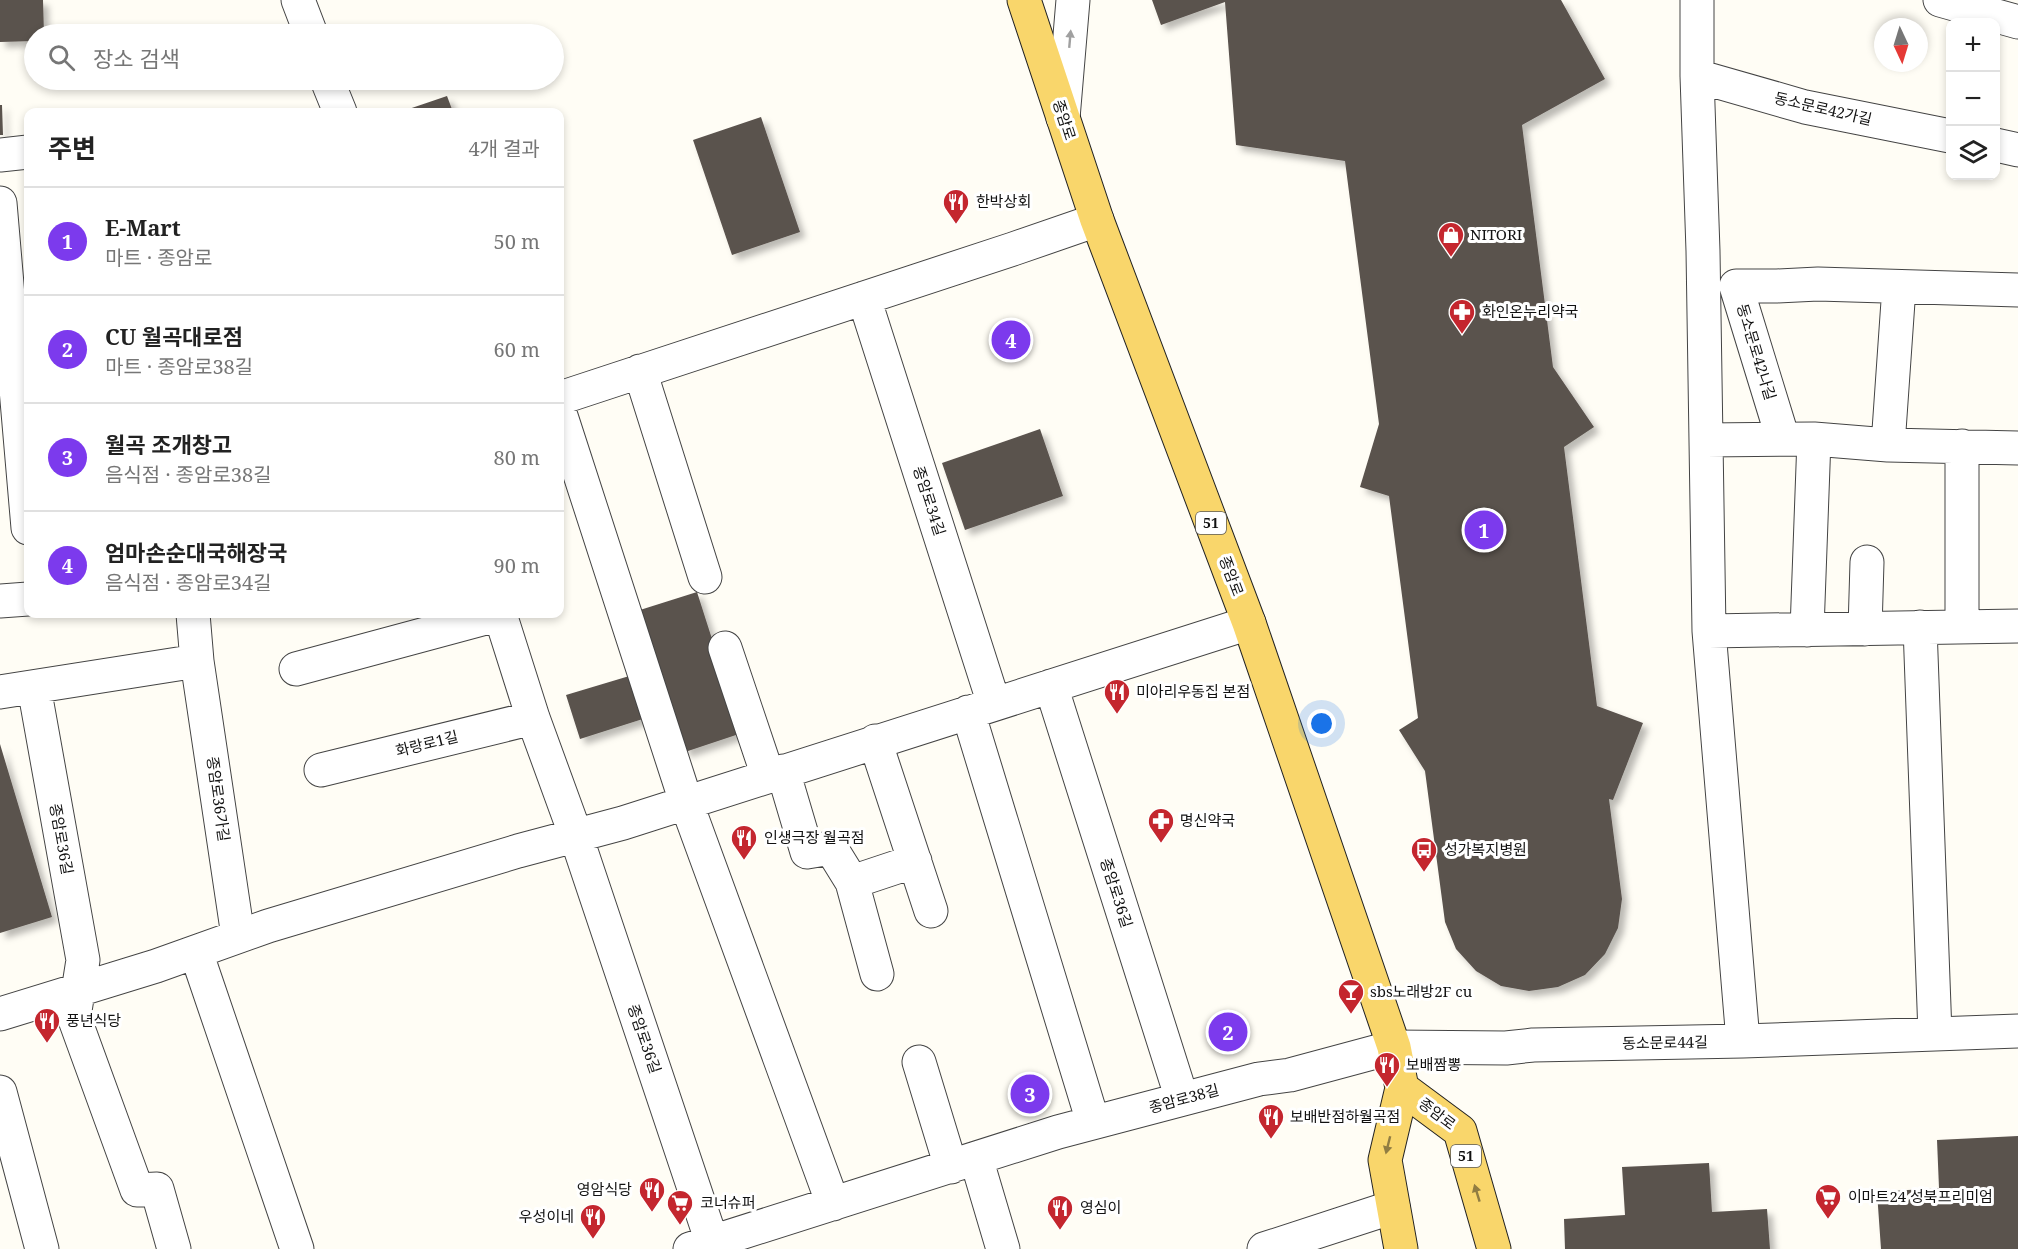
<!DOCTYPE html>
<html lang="ko">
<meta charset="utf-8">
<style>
body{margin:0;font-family:"Noto Serif","Noto Sans KR",serif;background:#f6f6f6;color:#222}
.controls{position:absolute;right:18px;top:18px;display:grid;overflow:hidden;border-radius:12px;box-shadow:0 3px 9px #0003}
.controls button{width:54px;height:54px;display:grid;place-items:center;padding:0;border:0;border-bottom:2px solid #e0e0e0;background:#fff;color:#222;font:30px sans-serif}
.compass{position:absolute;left:1874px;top:18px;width:54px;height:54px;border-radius:50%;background:#fff;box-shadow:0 3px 9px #0003;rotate:176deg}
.you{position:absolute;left:1322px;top:724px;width:21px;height:21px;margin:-15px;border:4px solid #fff;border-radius:50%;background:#1a73e8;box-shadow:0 0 0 9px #1a73e833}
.badge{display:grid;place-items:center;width:39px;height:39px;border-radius:50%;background:#7c3aed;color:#fff;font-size:20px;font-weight:700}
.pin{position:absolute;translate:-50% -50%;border:3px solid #fff;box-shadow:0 2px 6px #0006}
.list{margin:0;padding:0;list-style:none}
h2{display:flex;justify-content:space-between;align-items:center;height:78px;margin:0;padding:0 24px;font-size:26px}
h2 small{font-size:20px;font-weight:400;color:#767676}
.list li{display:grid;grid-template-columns:39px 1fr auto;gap:18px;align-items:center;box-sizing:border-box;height:108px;padding:0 24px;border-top:2px solid #e0e0e0}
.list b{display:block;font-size:22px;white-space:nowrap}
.list p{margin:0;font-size:20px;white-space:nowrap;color:#767676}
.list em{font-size:20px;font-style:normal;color:#767676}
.icon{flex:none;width:33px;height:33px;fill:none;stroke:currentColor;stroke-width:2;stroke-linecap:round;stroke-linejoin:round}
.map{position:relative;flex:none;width:2018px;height:1249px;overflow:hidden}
.search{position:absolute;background:#fff;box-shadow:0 3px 9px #0003;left:24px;top:24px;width:540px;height:66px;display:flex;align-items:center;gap:15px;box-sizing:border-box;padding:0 21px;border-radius:33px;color:#767676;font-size:22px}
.panel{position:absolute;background:#fff;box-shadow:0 3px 9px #0003;left:24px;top:108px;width:540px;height:510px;border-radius:12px}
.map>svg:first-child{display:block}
.building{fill:#5a524d;filter:url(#shadow)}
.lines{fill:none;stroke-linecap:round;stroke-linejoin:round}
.minor-casing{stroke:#444;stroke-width:35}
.major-casing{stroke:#222;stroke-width:35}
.minor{stroke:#fff;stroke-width:33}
.major{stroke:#f9d66b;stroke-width:33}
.oneway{fill:#a0a0a0}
.oneway2{fill:#917d42}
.labels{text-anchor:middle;stroke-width:6;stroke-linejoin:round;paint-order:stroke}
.shield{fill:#fff;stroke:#585858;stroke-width:1.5}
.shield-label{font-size:14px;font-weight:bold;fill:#111}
.street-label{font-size:15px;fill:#111;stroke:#fff}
.poi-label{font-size:15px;fill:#111;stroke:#fff;text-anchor:start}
</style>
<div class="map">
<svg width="2018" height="1249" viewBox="0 0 2018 1249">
<defs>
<filter id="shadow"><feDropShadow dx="5.5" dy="5.5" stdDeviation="3" flood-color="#0004"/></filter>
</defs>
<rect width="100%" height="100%" fill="#fffdf5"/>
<path class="building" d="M 0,0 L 43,0 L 44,34 L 34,34 L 34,41 L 0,42 Z
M 1152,0 L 1561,0 L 1605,79 L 1522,125 L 1553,367 L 1594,427 L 1564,447 L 1597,706 L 1643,723 L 1613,800 L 1609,799 L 1622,899 L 1618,928 L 1605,954 L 1585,975 L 1558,987 L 1529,991 L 1501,986 L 1476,971 L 1456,949 L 1445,922 L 1425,771 L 1399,730 L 1418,718 L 1389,496 L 1360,487 L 1379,424 L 1345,161 L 1236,145 L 1225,2 L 1161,25 Z
M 447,96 L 453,112 L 400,112 Z
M 0,105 L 2,105 L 3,135 L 0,135 Z
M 761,117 L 800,232 L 732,255 L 693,140 Z
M 1040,429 L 1063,496 L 965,530 L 942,463 Z
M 697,592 L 742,733 L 685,752 L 640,610 Z
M 636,674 L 649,717 L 580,739 L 566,695 Z
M 0,744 L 52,917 L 0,933 Z
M 2018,1136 L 2018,1249 L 1881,1249 L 1877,1192 L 1939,1188 L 1937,1140 Z
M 1709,1163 L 1712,1212 L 1767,1209 L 1770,1249 L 1565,1249 L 1564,1219 L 1625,1215 L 1622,1167 Z"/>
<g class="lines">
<g class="minor-casing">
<path id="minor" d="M 298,0 L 311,34
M 1697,0 L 1697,76 L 1703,251 L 1709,631 L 1743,1041
M 1940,0 L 2018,22
M 1697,76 L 1805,107 L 1950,136
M 327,80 L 340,112
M 1063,118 L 1073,0
M 1996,145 L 2018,150
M 0,155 L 28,152
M 0,203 L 28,528
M 864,298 L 994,704
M 640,371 L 705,577
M 560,398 L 1013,249 L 1097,220
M 560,413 L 686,802 L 833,1204
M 1783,439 L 1736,286 L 1777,286 L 1818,284 L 2018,290
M 1706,440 L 1814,439 L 1888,445 L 2018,448
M 1888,445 L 1899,287
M 1962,446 L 1962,627
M 0,601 L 28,599
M 193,614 L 197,661 L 238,936
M 500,614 L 533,718 L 576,836 L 712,1242
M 1920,627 L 1935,1034
M 1865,629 L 1867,562
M 1807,630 L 1814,439
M 1709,631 L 2018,626
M 725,648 L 768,776
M 296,669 L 500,614
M 1051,686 L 1182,1099
M 34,687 L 83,960 L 74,1017 L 137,1190 L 157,1189 L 174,1249
M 0,692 L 197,661
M 968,712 L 1093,1122
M 875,741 L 931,911
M 321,770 L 533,718
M 783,771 L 807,852 L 831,848 L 852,882 L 877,974
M 852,882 L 915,861
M 196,952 L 297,1249
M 0,1014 L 156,966 L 268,926 L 518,851 L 623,823 L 1249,623
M 919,1062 L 951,1167
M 0,1092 L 42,1249
M 976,1158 L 1003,1249
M 690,1249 L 1058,1132 L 1259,1079 L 1290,1075 L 1394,1047 L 1506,1048 L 1533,1045 L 1743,1041 L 2018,1031
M 1264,1249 L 1393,1207"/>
</g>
<g class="major-casing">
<path id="major" d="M 1024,0 L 1097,220 L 1249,623 L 1394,1047 L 1402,1088 L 1385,1160 L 1401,1249
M 1402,1088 L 1460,1131 L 1494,1249"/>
</g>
<use href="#minor" class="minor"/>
<use href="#major" class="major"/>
</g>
<defs><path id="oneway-solid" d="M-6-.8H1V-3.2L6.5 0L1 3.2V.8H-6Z" transform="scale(1.5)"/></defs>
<use class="oneway" href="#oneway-solid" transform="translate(1070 39) rotate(-85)"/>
<g class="oneway2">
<use href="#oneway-solid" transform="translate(1388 1145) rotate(104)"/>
<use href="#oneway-solid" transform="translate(1477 1193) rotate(-107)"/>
</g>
<defs>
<g id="restaurant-pin" transform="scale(1.35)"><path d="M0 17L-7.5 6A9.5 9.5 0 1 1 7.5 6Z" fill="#c4262e" stroke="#fff"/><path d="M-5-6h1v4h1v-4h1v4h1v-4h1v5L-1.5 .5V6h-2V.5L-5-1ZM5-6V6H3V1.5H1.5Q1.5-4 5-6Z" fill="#fff"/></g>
<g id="shop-pin" transform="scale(1.35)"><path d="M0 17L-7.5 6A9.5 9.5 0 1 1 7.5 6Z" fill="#c4262e" stroke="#fff"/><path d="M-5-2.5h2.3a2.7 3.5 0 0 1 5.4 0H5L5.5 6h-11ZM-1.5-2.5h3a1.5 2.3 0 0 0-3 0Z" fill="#fff"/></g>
<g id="pharmacy-pin" transform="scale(1.35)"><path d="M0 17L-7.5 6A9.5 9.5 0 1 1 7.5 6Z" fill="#c4262e" stroke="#fff"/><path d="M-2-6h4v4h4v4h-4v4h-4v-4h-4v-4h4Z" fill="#fff"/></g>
<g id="bus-pin" transform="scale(1.35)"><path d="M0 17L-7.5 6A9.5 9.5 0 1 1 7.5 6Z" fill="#c4262e" stroke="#fff"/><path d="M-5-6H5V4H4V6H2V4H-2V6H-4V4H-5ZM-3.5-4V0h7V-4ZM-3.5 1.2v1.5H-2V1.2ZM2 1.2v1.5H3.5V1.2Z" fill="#fff"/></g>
<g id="bar-pin" transform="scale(1.35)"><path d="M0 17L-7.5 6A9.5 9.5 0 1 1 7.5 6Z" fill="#c4262e" stroke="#fff"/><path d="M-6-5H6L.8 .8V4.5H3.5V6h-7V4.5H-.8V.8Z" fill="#fff"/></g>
<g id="supermarket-pin" transform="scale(1.35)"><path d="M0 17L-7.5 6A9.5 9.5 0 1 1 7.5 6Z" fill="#c4262e" stroke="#fff"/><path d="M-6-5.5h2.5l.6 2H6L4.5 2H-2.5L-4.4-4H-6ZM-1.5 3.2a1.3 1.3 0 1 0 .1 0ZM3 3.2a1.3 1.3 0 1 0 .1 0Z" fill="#fff"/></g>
</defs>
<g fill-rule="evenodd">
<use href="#restaurant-pin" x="956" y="202"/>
<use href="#shop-pin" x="1451" y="235"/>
<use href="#pharmacy-pin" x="1462" y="312"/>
<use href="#restaurant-pin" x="1117" y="692"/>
<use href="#pharmacy-pin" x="1161" y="821"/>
<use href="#restaurant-pin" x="744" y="838"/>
<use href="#bus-pin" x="1424" y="850"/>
<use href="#bar-pin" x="1351" y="992"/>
<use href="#restaurant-pin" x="47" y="1021"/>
<use href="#restaurant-pin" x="1387" y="1065"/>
<use href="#restaurant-pin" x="1271" y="1117"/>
<use href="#restaurant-pin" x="652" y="1190"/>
<use href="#supermarket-pin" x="1828" y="1197"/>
<use href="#supermarket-pin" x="680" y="1203"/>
<use href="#restaurant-pin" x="1060" y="1208"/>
<use href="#restaurant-pin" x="593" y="1217"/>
</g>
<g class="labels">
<g class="shield">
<rect x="1196" y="512" width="30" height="22" rx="4.5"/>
<rect x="1451" y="1145" width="30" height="22" rx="4.5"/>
</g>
<g class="shield-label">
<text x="1211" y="528">51</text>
<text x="1466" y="1161">51</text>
</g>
<g class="street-label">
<text transform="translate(1823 109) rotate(13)" y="5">동소문로42가길</text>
<text transform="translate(1064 120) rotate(72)" y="5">종암로</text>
<text transform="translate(1756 352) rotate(73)" y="5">동소문로42나길</text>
<text transform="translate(929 501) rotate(72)" y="5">종암로34길</text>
<text transform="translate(1231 576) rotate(69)" y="5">종암로</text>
<text transform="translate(427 744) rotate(-14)" y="5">화랑로1길</text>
<text transform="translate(218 799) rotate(82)" y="5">종암로36가길</text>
<text transform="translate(61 839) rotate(80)" y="5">종암로36길</text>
<text transform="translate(1116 893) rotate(72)" y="5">종암로36길</text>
<text transform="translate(644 1039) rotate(71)" y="5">종암로36길</text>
<text transform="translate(1665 1043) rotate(-1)" y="5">동소문로44길</text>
<text transform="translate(1184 1099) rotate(-15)" y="5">종암로38길</text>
<text transform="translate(1437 1114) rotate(37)" y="5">종암로</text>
</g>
<g class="poi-label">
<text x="976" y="207">한박상회</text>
<text x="1470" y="240">NITORI</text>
<text x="1482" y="317">화인온누리약국</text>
<text x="1136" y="697">미아리우동집 본점</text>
<text x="1180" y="826">명신약국</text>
<text x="764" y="843">인생극장 월곡점</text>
<text x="1444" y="855">성가복지병원</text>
<text x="1370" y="997">sbs노래방2F cu</text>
<text x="66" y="1026">풍년식당</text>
<text x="1406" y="1070">보배짬뽕</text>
<text x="1290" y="1122">보배반점하월곡점</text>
<text x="632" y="1195" text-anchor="end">영암식당</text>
<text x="1848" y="1202">이마트24 성북프리미엄</text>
<text x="700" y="1208">코너슈퍼</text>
<text x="1080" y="1213">영심이</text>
<text x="574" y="1222" text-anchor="end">우성이네</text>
</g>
</g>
</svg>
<div class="controls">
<button>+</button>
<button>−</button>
<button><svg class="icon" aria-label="layers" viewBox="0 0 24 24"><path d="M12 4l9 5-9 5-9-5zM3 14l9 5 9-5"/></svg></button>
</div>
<svg class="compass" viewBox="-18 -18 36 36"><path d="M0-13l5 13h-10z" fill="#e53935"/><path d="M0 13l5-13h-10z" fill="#767676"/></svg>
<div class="you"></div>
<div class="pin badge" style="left:1484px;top:530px">1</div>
<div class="pin badge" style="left:1228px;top:1032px">2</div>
<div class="pin badge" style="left:1030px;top:1094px">3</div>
<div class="pin badge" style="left:1011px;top:340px">4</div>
<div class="search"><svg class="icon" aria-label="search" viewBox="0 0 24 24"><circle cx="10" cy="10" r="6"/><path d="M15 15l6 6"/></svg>장소 검색</div>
<section class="panel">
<h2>주변<small>4개 결과</small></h2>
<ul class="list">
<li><span class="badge">1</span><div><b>E-Mart</b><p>마트 · 종암로</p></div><em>50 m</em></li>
<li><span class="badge">2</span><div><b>CU 월곡대로점</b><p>마트 · 종암로38길</p></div><em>60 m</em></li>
<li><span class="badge">3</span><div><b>월곡 조개창고</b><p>음식점 · 종암로38길</p></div><em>80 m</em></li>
<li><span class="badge">4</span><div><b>엄마손순대국해장국</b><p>음식점 · 종암로34길</p></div><em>90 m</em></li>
</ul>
</section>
</div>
